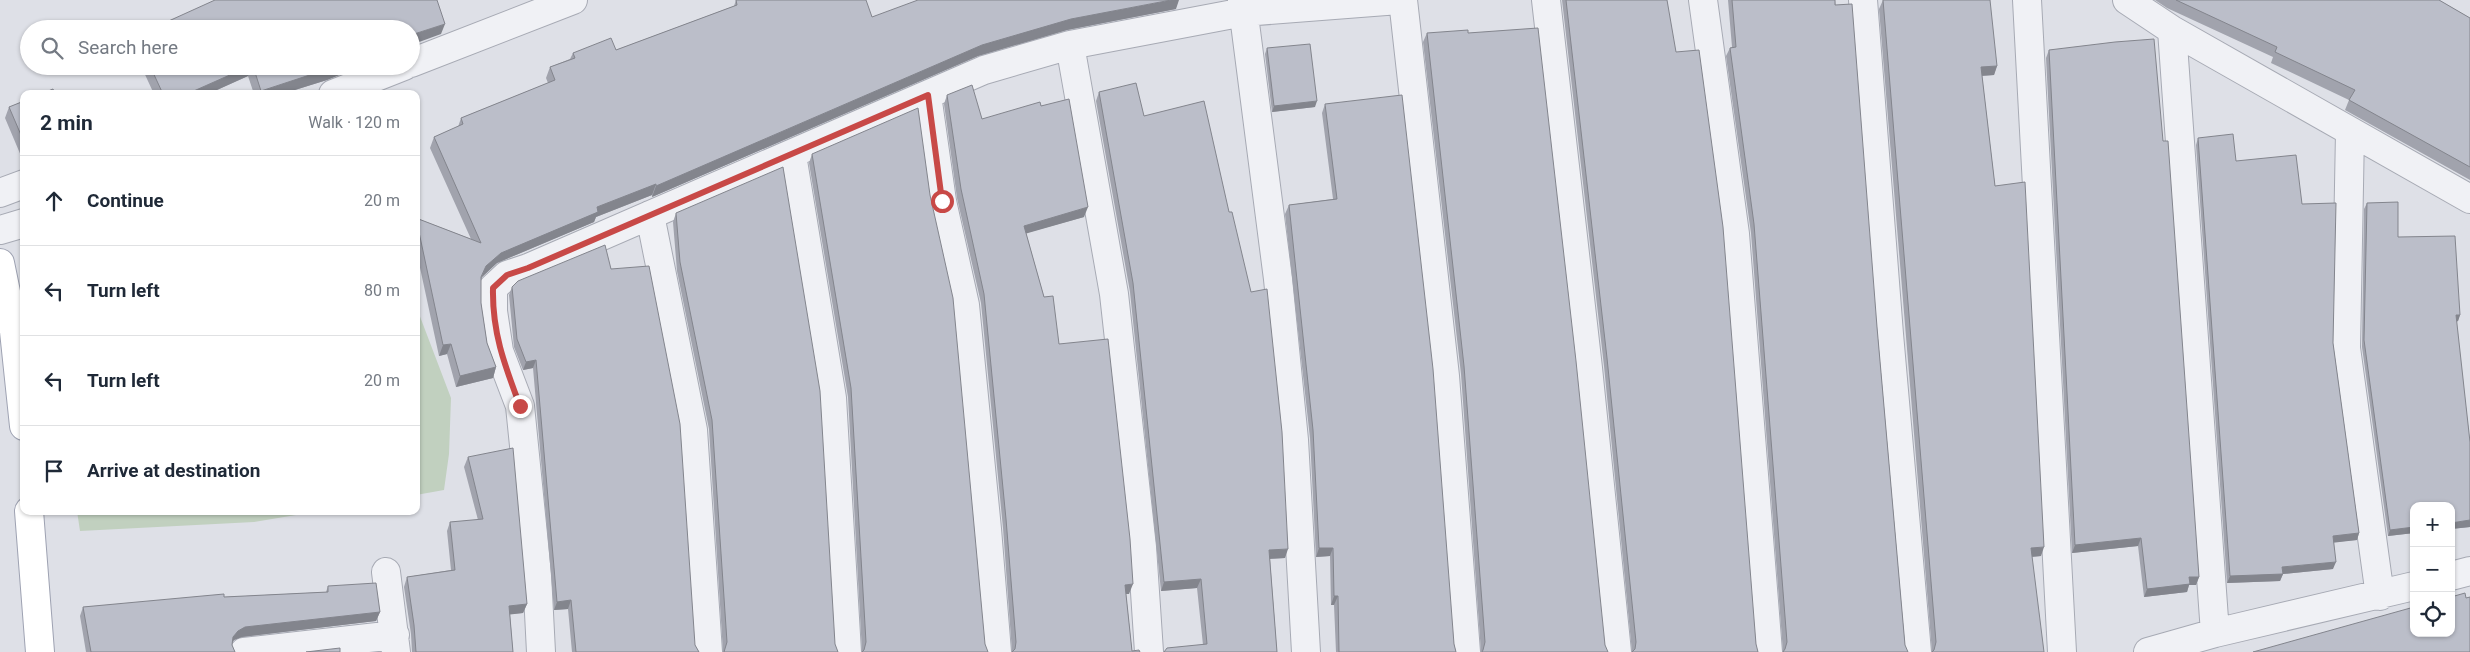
<!DOCTYPE html>
<meta charset="utf-8">
<style>
body{margin:0;font-family:Roboto,sans-serif;background:#f2f2f3;color:#1f2937}
.controls{position:absolute;right:15px;bottom:15px;display:grid;overflow:hidden;border-radius:10px;box-shadow:0 1px 4px #0004}
.controls button{width:45px;height:45px;display:grid;place-items:center;padding:0;border:0;border-bottom:1px solid #e0e1e3;background:#fff;color:#1f2937;font:25px sans-serif}
.stop{position:absolute;width:15px;height:15px;margin:-11px;border:4px solid #c84947;border-radius:50%;background:#fff}
.stop.end{background:#c84947;border-color:#fff;box-shadow:0 1px 5px #0008}
.list{margin:0;padding:0;list-style:none}
h2{display:flex;justify-content:space-between;align-items:center;height:65px;margin:0;padding:0 20px;font-size:21px}
h2 small{font-size:16px;font-weight:400;color:#747a83}
.list li{display:grid;grid-template-columns:32px 1fr auto;gap:15px;align-items:center;box-sizing:border-box;height:90px;padding:0 20px;border-top:1px solid #e0e1e3}
.list b{display:block;font-size:19px;white-space:nowrap}
.list em{font-size:16px;font-style:normal;color:#747a83}
.icon{flex:none;width:28px;height:28px;fill:none;stroke:currentColor;stroke-width:2;stroke-linecap:round;stroke-linejoin:round}
.map{position:relative;flex:none;width:2470px;height:652px;overflow:hidden}
.search{position:absolute;background:#fff;box-shadow:0 1px 4px #0004;left:20px;top:20px;width:400px;height:55px;display:flex;align-items:center;gap:12px;box-sizing:border-box;padding:0 18px;border-radius:28px;color:#747a83;font-size:19px}
.panel{position:absolute;background:#fff;box-shadow:0 1px 4px #0004;left:20px;top:90px;width:400px;height:425px;border-radius:10px}
.map>svg:first-child{display:block}
.park{fill:#c1d0bf}
.lines{fill:none;stroke-linecap:round;stroke-linejoin:round}
.minor-casing{stroke:#a7aab4;stroke-width:30}
.major-casing{stroke:#9ea2b2;stroke-width:30}
.minor{stroke:#f0f1f5;stroke-width:28}
.major{stroke:#fff;stroke-width:28}
.wall{fill:#a1a3ad}
.shaded-wall{fill:#83858d}
.building{fill:#bbbec9;stroke:#83858d}
.route{stroke:#c84947;stroke-width:6}
</style>
<div class="map">
<svg width="2470" height="652" viewBox="0 0 2470 652">
<rect width="100%" height="100%" fill="#dee0e7"/>
<path class="park" d="M 416,306 L 451,398 L 449,454 L 444,490 L 416,495 Z
M 77,511 L 320,511 L 254,522 L 80,531 Z"/>
<g class="lines">
<g class="minor-casing">
<path id="minor" d="M 1242,0 L 1278,279 L 1294,440 L 1306,652
M 1403,0 L 1445,376 L 1466,652
M 1546,0 L 1588,368 L 1617,652
M 1703,0 L 1735,234 L 1768,652
M 1863,0 L 1889,334 L 1917,652
M 2027,0 L 2062,652
M 2127,0 L 2172,30 L 2470,199
M 2172,30 L 2215,633
M 1070,45 L 1114,294 L 1142,547 L 1149,652
M 411,63 L 573,0
M 333,94 L 404,66
M 927,95 L 942,201 L 965,305 L 987,529 L 997,652
M 2350,132 L 2346,348 L 2380,596
M 792,155 L 832,398 L 847,652
M 0,193 L 24,184
M 650,215 L 693,430 L 708,652
M 0,230 L 24,223
M 386,572 L 396,652
M 2451,576 L 2470,571
M 244,652 L 395,635
M 541,652 L 537,574 L 520,406 L 499,351 L 493,311 L 493,288 L 507,275 L 528,268 L 984,70 L 1070,45 L 1244,12 L 1399,0
M 2148,652 L 2215,633 L 2414,586"/>
</g>
<g class="major-casing">
<path id="major" d="M 0,263 L 14,331 L 24,426
M 29,511 L 40,652"/>
</g>
<use href="#minor" class="minor"/>
<use href="#major" class="major"/>
</g>
<path class="wall" d="M 736,0 L 872,17 L 1176,9 L 1067,30 L 978,56 L 652,197 L 652,195 L 596,217 L 594,222 L 497,263 L 482,277 L 481,279 L 481,303 L 487,343 L 496,367 L 493,378 L 456,387 L 447,354 L 439,356 L 416,249 L 416,218 L 471,239 L 430,148 L 434,137 L 458,127 L 461,118 L 548,83 L 546,78 L 550,67 L 570,59 L 573,53 L 616,50 L 734,6 Z
M 1562,0 L 1667,0 L 1756,644 L 1632,652 L 1604,366 Z
M 1728,0 L 1835,0 L 1877,327 L 1905,645 L 1783,652 L 1751,233 L 1726,56 L 1730,48 L 1732,47 Z
M 1883,0 L 1997,66 L 1994,75 L 1982,76 L 1995,186 L 2041,556 L 2032,557 L 1932,652 L 1879,9 Z
M 2155,0 L 2439,0 L 2470,18 L 2470,180 L 2345,110 L 2349,100 L 2271,63 L 2273,57 L 2167,8 Z
M 1427,33 L 1468,33 L 1605,645 L 1481,652 L 1461,374 L 1423,42 Z
M 1267,48 L 1315,107 L 1272,112 L 1265,54 Z
M 2049,50 L 2199,577 L 2196,585 L 2189,585 L 2187,592 L 2144,597 L 2138,546 L 2072,553 L 2046,58 Z
M 141,66 L 361,66 L 327,80 L 282,94 L 254,94 L 248,76 L 208,94 L 154,94 Z
M 1099,92 L 1144,116 L 1285,558 L 1270,559 L 1277,652 L 1203,645 L 1197,588 L 1161,591 L 1130,292 L 1096,101 Z
M 947,95 L 982,119 L 1084,217 L 1026,233 L 1044,297 L 1059,344 L 1129,594 L 1126,594 L 1132,651 L 1012,652 L 1003,528 L 981,303 L 957,198 L 944,104 Z
M 24,101 L 24,163 L 5,118 L 9,107 Z
M 1325,104 L 1454,644 L 1456,652 L 1336,652 L 1334,605 L 1331,605 L 1330,556 L 1316,557 L 1310,438 L 1285,214 L 1289,205 L 1333,199 L 1322,113 Z
M 2198,138 L 2236,161 L 2302,204 L 2333,343 L 2359,533 L 2357,540 L 2334,542 L 2333,569 L 2283,574 L 2280,581 L 2227,583 L 2196,145 Z
M 812,154 L 985,644 L 862,652 L 848,397 L 809,163 Z
M 2367,203 L 2398,237 L 2460,315 L 2458,321 L 2456,322 L 2470,442 L 2470,527 L 2451,529 L 2451,506 L 2414,506 L 2414,533 L 2388,536 L 2362,347 L 2364,209 Z
M 676,213 L 837,651 L 838,652 L 723,652 L 709,429 L 677,271 L 673,222 Z
M 512,287 L 695,645 L 699,652 L 572,652 L 568,609 L 554,610 L 533,368 L 523,370 L 514,347 L 509,295 Z
M 468,457 L 527,604 L 523,613 L 510,614 L 513,652 L 412,652 L 411,634 L 404,587 L 407,577 L 451,570 L 447,531 L 450,522 L 478,520 L 464,467 Z
M 328,586 L 380,612 L 376,621 L 242,637 L 234,640 L 232,643 L 232,645 L 235,652 L 86,652 L 80,616 L 83,607 L 224,597 L 326,592 Z"/>
<path class="shaded-wall" d="M 1171,0 L 1179,0 L 1176,9 L 1067,30 L 978,56 L 652,197 L 656,186 L 982,45 L 1071,19 Z
M 445,24 L 441,34 L 411,45 L 411,35 Z
M 250,66 L 252,66 L 248,76 L 208,94 L 187,94 Z
M 337,66 L 361,66 L 327,80 L 282,94 L 260,94 L 261,91 Z
M 1997,66 L 1994,75 L 1978,76 L 1981,67 Z
M 1317,101 L 1315,107 L 1272,112 L 1274,106 Z
M 656,184 L 652,195 L 596,217 L 594,222 L 497,263 L 482,277 L 477,288 L 486,266 L 501,253 L 597,207 Z
M 1088,207 L 1084,217 L 1021,235 L 1024,226 Z
M 2456,315 L 2460,315 L 2458,321 L 2453,322 Z
M 451,344 L 447,354 L 439,356 L 443,345 Z
M 536,360 L 533,368 L 523,370 L 526,362 Z
M 496,367 L 493,378 L 456,387 L 460,376 Z
M 2470,520 L 2470,527 L 2451,529 L 2451,523 Z
M 2414,527 L 2414,533 L 2388,536 L 2390,530 Z
M 2359,533 L 2357,540 L 2331,543 L 2333,536 Z
M 2141,538 L 2138,546 L 2072,553 L 2075,545 Z
M 2044,547 L 2041,556 L 2028,557 L 2031,548 Z
M 1319,548 L 1333,548 L 1330,556 L 1316,557 Z
M 1288,549 L 1285,558 L 1266,559 L 1269,550 Z
M 2336,562 L 2333,569 L 2283,574 L 2280,581 L 2227,583 L 2230,576 L 2282,567 Z
M 2189,577 L 2199,577 L 2196,585 L 2189,585 L 2187,592 L 2144,597 L 2147,589 Z
M 1201,579 L 1197,588 L 1161,591 L 1164,582 Z
M 1133,584 L 1129,594 L 1122,594 L 1125,585 Z
M 1334,596 L 1338,596 L 1334,605 L 1331,605 Z
M 571,600 L 568,609 L 554,610 L 557,602 Z
M 527,604 L 523,613 L 506,615 L 509,606 Z
M 380,612 L 376,621 L 242,637 L 234,640 L 230,646 L 233,637 L 238,631 L 245,627 Z"/>
<path class="building" d="M 215,0 L 437,0 L 445,24 L 411,35 L 411,29 L 151,29 Z
M 736,0 L 866,0 L 872,17 L 918,0 L 1171,0 L 1071,19 L 982,45 L 656,186 L 656,184 L 597,207 L 598,212 L 501,253 L 486,266 L 481,277 L 481,303 L 487,343 L 496,367 L 460,376 L 451,344 L 443,345 L 416,218 L 481,243 L 434,137 L 463,124 L 461,118 L 555,80 L 550,67 L 575,58 L 573,53 L 611,38 L 616,50 L 737,5 Z
M 1566,0 L 1667,0 L 1676,52 L 1699,50 L 1723,227 L 1756,644 L 1758,652 L 1632,652 L 1635,649 L 1636,642 L 1607,358 Z
M 1732,0 L 1835,0 L 1835,5 L 1852,4 L 1877,327 L 1905,645 L 1908,652 L 1783,652 L 1785,649 L 1787,642 L 1754,224 L 1730,48 L 1736,47 Z
M 1883,0 L 1990,0 L 1997,66 L 1981,67 L 1995,186 L 2025,182 L 2044,547 L 2031,548 L 2044,652 L 1932,652 L 1934,650 L 1936,642 Z
M 2176,0 L 2439,0 L 2470,18 L 2470,167 L 2349,100 L 2355,90 L 2275,52 L 2277,47 Z
M 1538,28 L 1576,361 L 1605,645 L 1608,652 L 1482,652 L 1483,650 L 1485,642 L 1464,366 L 1427,33 L 1468,30 L 1468,33 Z
M 2154,39 L 2163,141 L 2168,141 L 2199,577 L 2189,577 L 2190,584 L 2147,589 L 2141,538 L 2075,545 L 2049,50 L 2115,42 Z
M 1310,44 L 1317,101 L 1274,106 L 1267,48 Z
M 150,66 L 250,66 L 187,94 L 163,94 Z
M 253,66 L 337,66 L 261,91 Z
M 1136,83 L 1144,116 L 1204,101 L 1229,212 L 1232,212 L 1251,292 L 1267,289 L 1282,432 L 1288,549 L 1269,550 L 1277,652 L 1164,652 L 1167,648 L 1207,644 L 1201,579 L 1164,582 L 1133,283 L 1099,92 Z
M 972,85 L 982,119 L 1040,102 L 1041,106 L 1069,99 L 1088,207 L 1024,226 L 1044,297 L 1053,296 L 1059,344 L 1108,339 L 1130,539 L 1133,584 L 1125,585 L 1132,651 L 1139,650 L 1140,652 L 1012,652 L 1015,649 L 1016,642 L 1006,519 L 984,294 L 961,189 L 947,95 Z
M 53,89 L 55,94 L 41,94 Z
M 1402,95 L 1433,369 L 1454,644 L 1456,652 L 1339,652 L 1338,596 L 1334,596 L 1333,548 L 1319,548 L 1313,430 L 1289,205 L 1337,199 L 1325,104 Z
M 24,101 L 24,142 L 9,107 Z
M 918,108 L 930,195 L 953,298 L 985,644 L 988,652 L 862,652 L 864,650 L 866,642 L 851,388 L 812,154 Z
M 2233,134 L 2236,161 L 2296,155 L 2302,204 L 2336,203 L 2333,343 L 2359,533 L 2333,536 L 2336,562 L 2282,567 L 2283,574 L 2230,576 L 2198,138 Z
M 783,167 L 820,391 L 835,644 L 838,652 L 724,652 L 727,642 L 712,420 L 680,262 L 676,213 Z
M 2398,202 L 2398,237 L 2455,236 L 2460,315 L 2456,315 L 2470,442 L 2470,520 L 2451,523 L 2451,506 L 2414,506 L 2414,527 L 2390,530 L 2364,340 L 2367,203 Z
M 605,245 L 611,269 L 649,266 L 680,424 L 695,645 L 699,652 L 576,652 L 571,600 L 557,602 L 536,360 L 526,362 L 517,339 L 512,287 L 518,281 Z
M 513,448 L 527,604 L 509,606 L 513,652 L 416,652 L 414,625 L 407,577 L 455,570 L 450,522 L 483,519 L 468,457 Z
M 376,583 L 380,612 L 245,627 L 238,631 L 233,637 L 232,645 L 235,652 L 91,652 L 83,607 L 224,594 L 224,597 L 328,592 L 328,586 Z
M 2465,593 L 2466,598 L 2470,597 L 2470,652 L 2253,652 L 2414,607 L 2414,633 L 2451,633 L 2451,597 Z
M 340,648 L 340,652 L 306,652 Z"/>
<g class="lines">
<path class="route" d="M 520,406 C 505,366 492,333 493,288 L 507,275 L 528,268 L 928,95 L 942,201"/>
</g>
</svg>
<div class="controls">
<button>+</button>
<button>−</button>
<button><svg class="icon" aria-label="locate" viewBox="0 0 24 24"><circle cx="12" cy="12" r="6"/><path d="M12 2v4M12 18v4M2 12h4M18 12h4"/></svg></button>
</div>
<div class="stop" style="left:942px;top:201px"></div>
<div class="stop end" style="left:520px;top:406px"></div>
<div class="search"><svg class="icon" aria-label="search" viewBox="0 0 24 24"><circle cx="10" cy="10" r="6"/><path d="M15 15l6 6"/></svg>Search here</div>
<section class="panel">
<h2>2 min<small>Walk · 120 m</small></h2>
<ul class="list">
<li><svg class="icon" aria-label="ahead" viewBox="0 0 24 24"><path d="M12 20V5M6 11l6-6 6 6"/></svg><div><b>Continue</b></div><em>20 m</em></li>
<li><svg class="icon" aria-label="left" viewBox="0 0 24 24"><path d="M17 20v-9H6M10 6l-5 5 5 5"/></svg><div><b>Turn left</b></div><em>80 m</em></li>
<li><svg class="icon" aria-label="left" viewBox="0 0 24 24"><path d="M17 20v-9H6M10 6l-5 5 5 5"/></svg><div><b>Turn left</b></div><em>20 m</em></li>
<li><svg class="icon" aria-label="arrive" viewBox="0 0 24 24"><path d="M6 21V4h12l-3 4 3 4H6"/></svg><div><b>Arrive at destination</b></div></li>
</ul>
</section>
</div>
